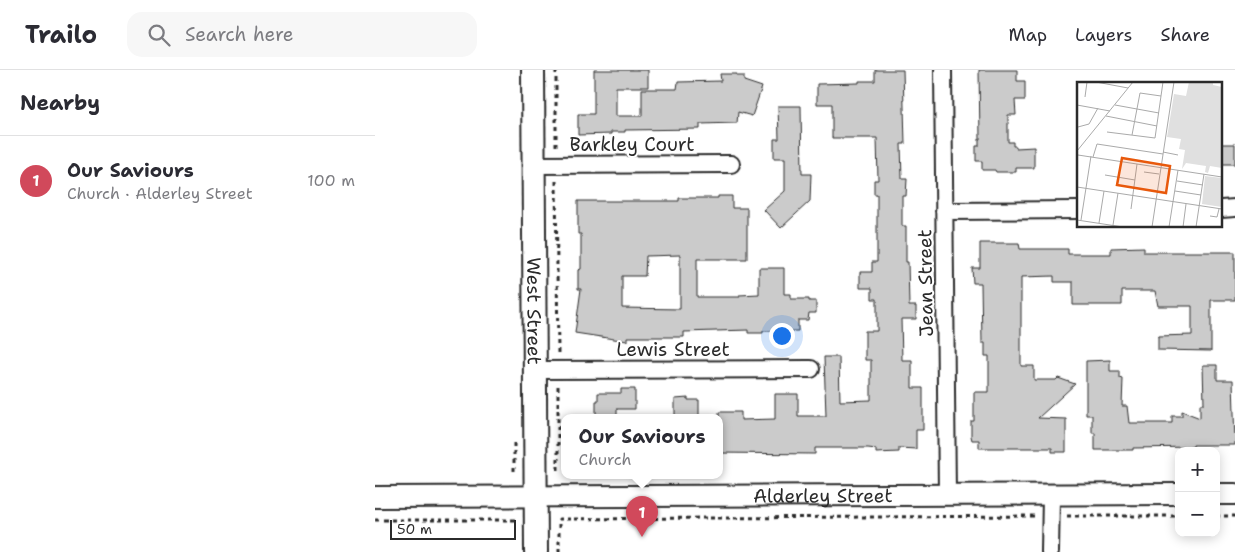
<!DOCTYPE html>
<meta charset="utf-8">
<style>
body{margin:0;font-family:"Shantell Sans",sans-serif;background:#f7f7f7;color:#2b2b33}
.controls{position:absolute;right:15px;bottom:15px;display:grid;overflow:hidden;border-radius:10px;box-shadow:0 2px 12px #0003}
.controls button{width:45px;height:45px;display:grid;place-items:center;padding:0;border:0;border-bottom:1px solid #e1e1e2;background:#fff;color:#2b2b33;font:25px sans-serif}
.scale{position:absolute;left:15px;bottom:12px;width:126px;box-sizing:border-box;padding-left:5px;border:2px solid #2b2b2b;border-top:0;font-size:14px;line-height:18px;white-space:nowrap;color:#2b2b2b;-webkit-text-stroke:4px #fff;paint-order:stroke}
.you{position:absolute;left:406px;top:265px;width:18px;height:18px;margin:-12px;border:4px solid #fff;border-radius:50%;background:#1a73e8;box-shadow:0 0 0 8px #1a73e833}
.badge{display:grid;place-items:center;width:32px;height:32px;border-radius:50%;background:#d1495b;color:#fff;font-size:16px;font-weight:700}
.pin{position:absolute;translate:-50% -41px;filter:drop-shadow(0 1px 2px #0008)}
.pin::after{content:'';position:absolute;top:26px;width:18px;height:15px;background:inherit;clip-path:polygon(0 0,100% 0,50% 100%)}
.popup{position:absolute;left:186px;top:344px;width:162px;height:65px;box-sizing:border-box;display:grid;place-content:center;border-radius:10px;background:#fff;filter:drop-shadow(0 1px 4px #0005);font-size:16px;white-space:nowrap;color:#7c7c81}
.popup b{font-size:19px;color:#2b2b33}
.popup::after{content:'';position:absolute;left:50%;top:100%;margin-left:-10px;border:10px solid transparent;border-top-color:#fff}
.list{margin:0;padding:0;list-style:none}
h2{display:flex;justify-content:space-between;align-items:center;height:65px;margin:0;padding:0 20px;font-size:21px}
h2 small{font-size:16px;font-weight:400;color:#7c7c81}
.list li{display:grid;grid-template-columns:32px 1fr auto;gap:15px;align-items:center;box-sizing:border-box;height:90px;padding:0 20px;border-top:1px solid #e1e1e2}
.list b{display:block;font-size:19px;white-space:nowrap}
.list p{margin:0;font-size:16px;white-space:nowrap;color:#7c7c81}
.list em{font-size:16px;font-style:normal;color:#7c7c81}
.icon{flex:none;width:28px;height:28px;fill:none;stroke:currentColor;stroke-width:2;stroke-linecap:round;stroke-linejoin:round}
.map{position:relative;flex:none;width:860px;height:482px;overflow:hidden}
header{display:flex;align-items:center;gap:30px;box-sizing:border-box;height:70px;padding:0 25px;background:#fff;border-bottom:1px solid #e1e1e2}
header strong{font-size:24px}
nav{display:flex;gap:28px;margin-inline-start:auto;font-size:18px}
.search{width:350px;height:45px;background:#f7f7f7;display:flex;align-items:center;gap:12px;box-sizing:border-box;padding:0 18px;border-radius:15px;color:#7c7c81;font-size:19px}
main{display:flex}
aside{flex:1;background:#fff}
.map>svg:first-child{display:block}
.building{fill:#cbcbcb;stroke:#2b2b2b;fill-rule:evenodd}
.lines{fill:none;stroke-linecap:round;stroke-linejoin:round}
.minor-casing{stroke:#2b2b2b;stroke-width:20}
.tertiary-casing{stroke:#2b2b2b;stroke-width:24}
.secondary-casing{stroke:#2b2b2b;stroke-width:26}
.path{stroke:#2b2b2b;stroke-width:3;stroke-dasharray:4 4;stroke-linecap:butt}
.minor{stroke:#fff;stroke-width:16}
.tertiary{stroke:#fff;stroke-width:20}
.secondary{stroke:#fff;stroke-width:22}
.labels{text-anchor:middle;stroke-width:4;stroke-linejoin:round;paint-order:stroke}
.street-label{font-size:19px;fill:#2b2b2b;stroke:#fff}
.inset-road{fill:none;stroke:#aaa;stroke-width:1}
.view{fill:#e8590c;fill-opacity:0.15;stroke:#e8590c;stroke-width:2.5}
.inset-edge{fill:none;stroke:#2b2b2b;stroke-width:2.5}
</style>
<header>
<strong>Trailo</strong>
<div class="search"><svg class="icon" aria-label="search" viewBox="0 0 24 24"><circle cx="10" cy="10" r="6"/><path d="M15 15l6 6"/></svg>Search here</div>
<nav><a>Map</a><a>Layers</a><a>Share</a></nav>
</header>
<main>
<aside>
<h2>Nearby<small></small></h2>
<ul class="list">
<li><span class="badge">1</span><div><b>Our Saviours</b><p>Church · Alderley Street</p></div><em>100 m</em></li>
</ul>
</aside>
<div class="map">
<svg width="860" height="482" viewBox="0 0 860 482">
<rect width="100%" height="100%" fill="#fff"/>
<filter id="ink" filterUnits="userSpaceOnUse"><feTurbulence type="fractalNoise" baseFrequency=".02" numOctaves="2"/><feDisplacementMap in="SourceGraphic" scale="10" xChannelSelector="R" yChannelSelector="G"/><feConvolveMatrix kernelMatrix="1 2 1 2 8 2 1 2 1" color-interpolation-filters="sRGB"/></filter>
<g filter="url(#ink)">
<path class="building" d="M 219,0 L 273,0 L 273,17 L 241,17 L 241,46 L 267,46 L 267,19 L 302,19 L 303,12 L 346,11 L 345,4 L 362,4 L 362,6 L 369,6 L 369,11 L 387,17 L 377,46 L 363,42 L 362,53 L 325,54 L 325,59 L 250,60 L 250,62 L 236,62 L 236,64 L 203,65 L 203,44 L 219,44 Z
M 500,0 L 528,0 L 530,74 L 526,74 L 527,109 L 532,109 L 531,126 L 527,126 L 527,156 L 531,156 L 531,192 L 533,192 L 534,236 L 541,236 L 541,249 L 526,249 L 527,290 L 537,290 L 537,318 L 548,318 L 548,360 L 541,360 L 541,379 L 524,378 L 524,382 L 501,383 L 501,379 L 493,378 L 440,378 L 440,384 L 344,383 L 344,342 L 366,342 L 366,350 L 400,349 L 400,324 L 423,324 L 423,346 L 451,346 L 449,287 L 464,287 L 465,331 L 496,330 L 496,290 L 490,290 L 490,261 L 502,261 L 502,229 L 497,229 L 497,218 L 485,218 L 485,202 L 497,202 L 497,192 L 502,192 L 502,124 L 499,124 L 499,110 L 503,110 L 502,68 L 457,68 L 457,34 L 442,34 L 442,14 L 484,13 L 484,11 L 500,11 Z
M 604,0 L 642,0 L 642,11 L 650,11 L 650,30 L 640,30 L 641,45 L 633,45 L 633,72 L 638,72 L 638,76 L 641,76 L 641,78 L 659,77 L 659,98 L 641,98 L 641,102 L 621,102 L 620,100 L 607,100 L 607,91 L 601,91 L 601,76 L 604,76 L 604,69 L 605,69 Z
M 403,36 L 426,36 L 427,104 L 436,104 L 435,131 L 406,158 L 389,140 L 410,121 L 410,88 L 399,88 L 399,69 L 404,69 Z
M 846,74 L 860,74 L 860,94 L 846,94 Z
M 343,126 L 357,126 L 357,138 L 372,138 L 372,189 L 322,189 L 322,227 L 364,227 L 364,225 L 384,224 L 384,198 L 409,198 L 409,224 L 416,224 L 416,229 L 434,229 L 434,231 L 441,231 L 441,243 L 434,243 L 433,250 L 423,250 L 423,261 L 388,261 L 388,263 L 373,263 L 373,260 L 309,262 L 309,267 L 252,267 L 252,271 L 200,263 L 206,219 L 203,219 L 203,200 L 206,199 L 206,164 L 203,164 L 203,131 L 304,131 L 304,128 L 343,128 ZM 305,185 L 305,239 L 247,238 L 247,206 L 270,206 L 271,186 Z
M 605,173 L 644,173 L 645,179 L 693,179 L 693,184 L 736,184 L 736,178 L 769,177 L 769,182 L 860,182 L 860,230 L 836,230 L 836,281 L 783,280 L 783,266 L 817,265 L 817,236 L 783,236 L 780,221 L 747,221 L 747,235 L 698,235 L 698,212 L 679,212 L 679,206 L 646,207 L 646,296 L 659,296 L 659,310 L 681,310 L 683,308 L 700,314 L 663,348 L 691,349 L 691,382 L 677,382 L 677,378 L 604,378 L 604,370 L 597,370 L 596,366 L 596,351 L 599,351 L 599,322 L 614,322 L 614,286 L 610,286 L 610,273 L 607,273 L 606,213 L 598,213 L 597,198 L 605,198 Z
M 735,290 L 735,301 L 745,301 L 745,308 L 748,309 L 747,336 L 752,336 L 754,353 L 797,353 L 797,346 L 807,346 L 807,341 L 825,348 L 825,334 L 829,334 L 828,295 L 842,295 L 842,310 L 858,310 L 860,375 L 818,375 L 818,377 L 758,378 L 758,380 L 720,380 L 720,363 L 717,363 L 717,345 L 711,345 L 711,291 Z
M 246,319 L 260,319 L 260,339 L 242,339 L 242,348 L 221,348 L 221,331 L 223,331 L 223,323 L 246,323 Z
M 313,328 L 313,330 L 324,330 L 324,348 L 300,348 L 300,329 Z"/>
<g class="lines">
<g class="minor-casing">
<path id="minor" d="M 568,0 L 572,425
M 159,95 L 356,94
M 846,139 L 860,138
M 569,141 L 704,140
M 161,300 L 436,299
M 675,482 L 676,425"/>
</g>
<g class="tertiary-casing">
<g id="tertiary">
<path d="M 841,424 L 860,424"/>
<path id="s1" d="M 0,427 L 804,424"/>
</g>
</g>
<g class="secondary-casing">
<g id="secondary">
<path id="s2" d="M 158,0 L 161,482"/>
</g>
</g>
<path class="path" d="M 181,0 L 181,79
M 181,111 L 183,284
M 183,316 L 183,403
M 139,373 L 139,404
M 692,446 L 804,446
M 841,446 L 860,446
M 0,450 L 140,450 L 140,452
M 184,482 L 184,449 L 660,446"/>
<use href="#minor" class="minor"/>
<use href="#tertiary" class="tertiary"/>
<use href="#secondary" class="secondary"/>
</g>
</g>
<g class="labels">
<g class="street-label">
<text x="257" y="81">Barkley Court</text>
<text transform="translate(550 213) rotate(-91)" y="7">Jean Street</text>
<text dy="7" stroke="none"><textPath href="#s2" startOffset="241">West Street</textPath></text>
<text x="298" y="286">Lewis Street</text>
<text dy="7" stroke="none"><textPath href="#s1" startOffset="448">Alderley Street</textPath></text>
</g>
</g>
<g transform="translate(702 12)">
<rect width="145" height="145" fill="#fff"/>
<path d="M 112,0 L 136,0 L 136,3 L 145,5 L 145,86 L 133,84 L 131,91 L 128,90 L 129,84 L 109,81 L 105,87 L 108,68 L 102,67 L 104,57 L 90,55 L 97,12 L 109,14 ZM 128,94 L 145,96 L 145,125 L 125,122 Z" fill="#e0e0e0"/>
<path class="inset-road" d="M 19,0 L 51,6M 8,15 L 10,0M 0,23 L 33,29M 38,23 L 82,31M 29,34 L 80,44M 1,45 L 12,42 L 21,26M 30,50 L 78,56 L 86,0M 55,53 L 63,11 L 84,14M 0,69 L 56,0M 86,70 L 101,73M 1,73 L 145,95M 16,75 L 20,62 L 86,72M 67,90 L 82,92M 28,93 L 58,98M 100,99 L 126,103M 0,105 L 145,127M 98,109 L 124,113M 54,127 L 60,82M 133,134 L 140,135 L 142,127M 0,138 L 46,145M 4,138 L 14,74M 22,141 L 27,109M 36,143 L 41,111M 75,145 L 97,0M 92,145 L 101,88M 106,145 L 109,122M 119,145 L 127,92"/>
<path class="view" d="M 45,76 L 93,84 L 89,111 L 40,103 Z"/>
<rect width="145" height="145" class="inset-edge"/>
</g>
</svg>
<div class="controls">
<button>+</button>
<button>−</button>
</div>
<div class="scale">50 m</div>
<div class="you"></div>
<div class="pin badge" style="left:267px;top:467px">1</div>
<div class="popup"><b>Our Saviours</b>Church</div>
</div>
</main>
